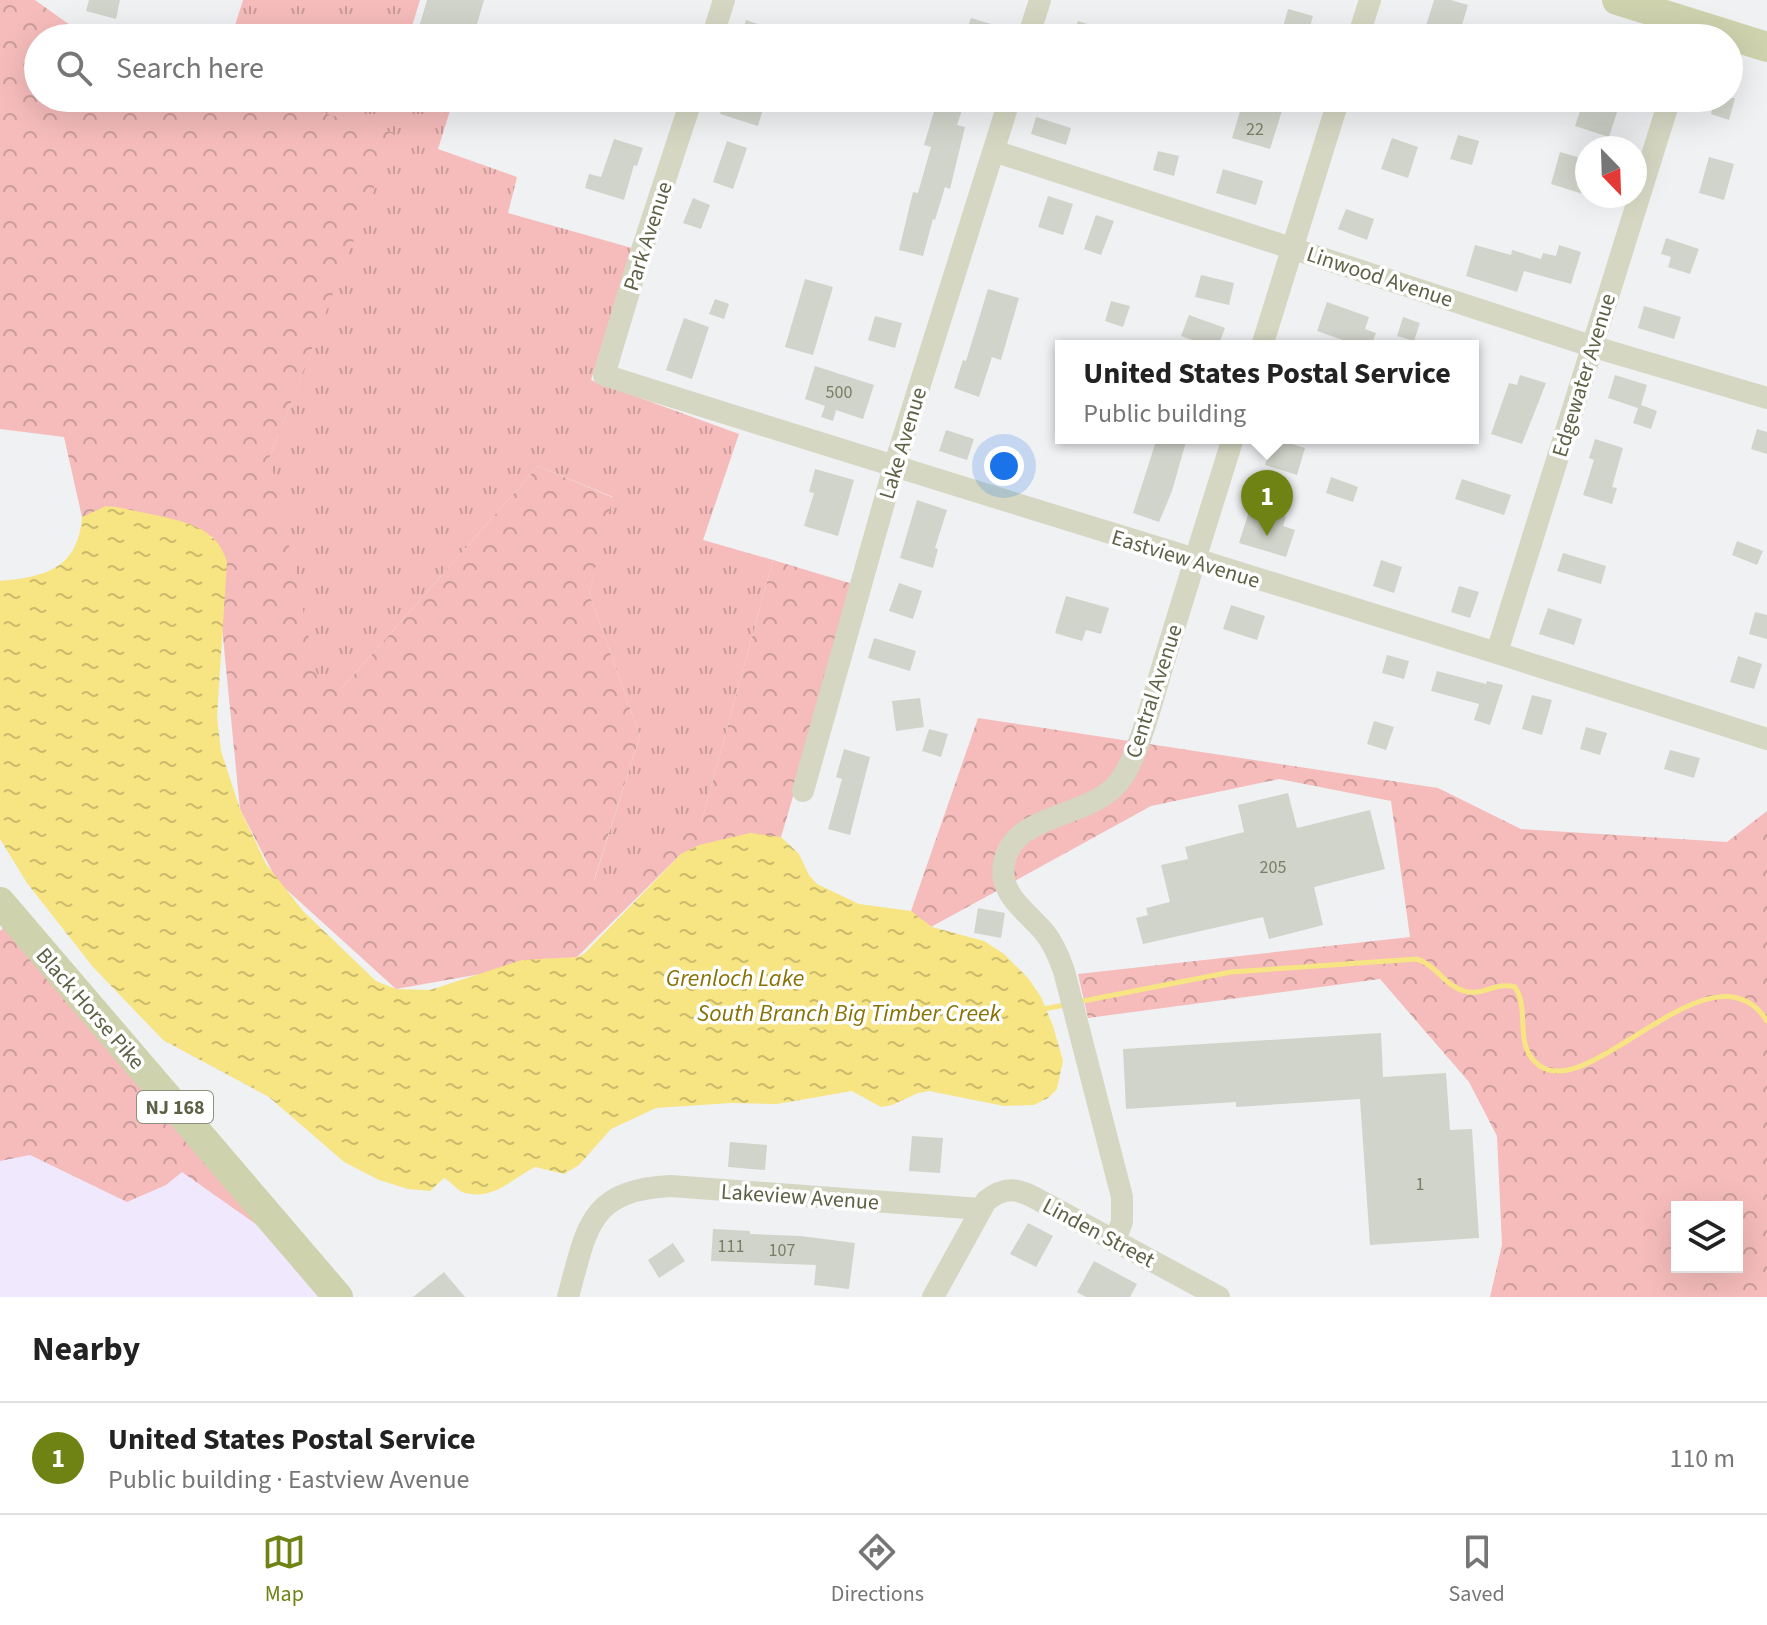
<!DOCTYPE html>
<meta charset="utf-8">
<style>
body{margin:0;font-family:"Source Sans 3",sans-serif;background:#f6f6f6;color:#222}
.controls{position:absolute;right:24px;bottom:24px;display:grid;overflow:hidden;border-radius:0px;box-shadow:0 8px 32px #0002}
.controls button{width:72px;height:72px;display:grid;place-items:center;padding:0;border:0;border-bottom:2px solid #e0e0e0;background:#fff;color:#222;font:40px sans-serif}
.compass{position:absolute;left:1575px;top:136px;width:72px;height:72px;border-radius:50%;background:#fff;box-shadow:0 8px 32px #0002;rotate:157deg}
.you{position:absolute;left:1004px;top:466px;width:28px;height:28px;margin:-20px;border:6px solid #fff;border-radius:50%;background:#1a73e8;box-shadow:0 0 0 12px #1a73e833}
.badge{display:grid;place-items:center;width:52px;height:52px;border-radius:50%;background:#6e8314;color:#fff;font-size:26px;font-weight:700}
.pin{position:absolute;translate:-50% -66px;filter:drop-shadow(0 2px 4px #0008)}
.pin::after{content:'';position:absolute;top:42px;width:28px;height:24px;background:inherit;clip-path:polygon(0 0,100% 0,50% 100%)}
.popup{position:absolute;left:1055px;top:340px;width:424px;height:104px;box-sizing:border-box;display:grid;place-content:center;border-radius:0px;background:#fff;filter:drop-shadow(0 2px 6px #0005);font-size:26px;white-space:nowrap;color:#767676}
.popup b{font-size:30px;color:#222}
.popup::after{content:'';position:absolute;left:50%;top:100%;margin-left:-16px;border:16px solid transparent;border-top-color:#fff}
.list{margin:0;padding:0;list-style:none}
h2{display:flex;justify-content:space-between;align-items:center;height:104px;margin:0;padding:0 32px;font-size:34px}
h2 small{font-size:26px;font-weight:400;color:#767676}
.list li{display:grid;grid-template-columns:52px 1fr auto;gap:24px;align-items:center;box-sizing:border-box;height:112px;padding:0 32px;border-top:2px solid #e0e0e0}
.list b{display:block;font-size:30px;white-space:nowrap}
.list p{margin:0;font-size:26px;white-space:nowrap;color:#767676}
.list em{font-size:26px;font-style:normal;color:#767676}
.icon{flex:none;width:44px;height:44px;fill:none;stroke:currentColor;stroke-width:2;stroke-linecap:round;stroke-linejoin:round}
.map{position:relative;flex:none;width:1767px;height:1297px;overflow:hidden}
.search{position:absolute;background:#fff;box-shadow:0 8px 32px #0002;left:24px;right:24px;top:24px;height:88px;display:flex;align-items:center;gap:20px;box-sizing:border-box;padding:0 28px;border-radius:44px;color:#767676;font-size:30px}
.sheet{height:216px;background:#fff}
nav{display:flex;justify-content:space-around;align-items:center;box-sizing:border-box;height:112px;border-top:2px solid #e0e0e0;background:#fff;font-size:22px;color:#767676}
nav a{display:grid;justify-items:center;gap:4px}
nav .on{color:#6e8314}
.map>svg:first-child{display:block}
.commercial{fill:#f0e9fe}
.forest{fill:url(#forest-crowns);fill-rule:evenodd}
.park{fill:url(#park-tufts)}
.water{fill:url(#water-ripples)}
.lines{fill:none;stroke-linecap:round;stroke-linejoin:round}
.stream{stroke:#f7e483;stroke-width:5}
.building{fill:#d1d4ca}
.minor{stroke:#d5d7c3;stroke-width:22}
.major{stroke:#ced2ad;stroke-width:30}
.labels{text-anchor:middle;stroke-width:7;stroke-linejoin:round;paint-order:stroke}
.number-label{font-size:18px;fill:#7b7e67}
.shield{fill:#fff;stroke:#8e907e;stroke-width:2}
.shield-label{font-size:20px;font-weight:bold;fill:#5e6146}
.street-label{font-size:22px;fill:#5e6146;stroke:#fff}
.water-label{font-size:24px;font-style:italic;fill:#877205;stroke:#fff}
</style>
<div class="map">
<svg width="1767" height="1297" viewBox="0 0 1767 1297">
<defs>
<pattern id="forest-crowns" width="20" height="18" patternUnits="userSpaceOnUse" patternTransform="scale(2)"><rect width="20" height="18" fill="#f5bcbb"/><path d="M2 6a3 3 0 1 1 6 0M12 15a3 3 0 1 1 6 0" fill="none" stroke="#ca9c9a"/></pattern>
<pattern id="park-tufts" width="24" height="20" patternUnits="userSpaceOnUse" patternTransform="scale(2)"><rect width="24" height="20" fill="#f5bcbb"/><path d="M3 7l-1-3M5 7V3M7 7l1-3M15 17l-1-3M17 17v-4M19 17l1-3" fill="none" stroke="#ca9c9a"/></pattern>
<pattern id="water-ripples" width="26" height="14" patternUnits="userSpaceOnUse" patternTransform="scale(2)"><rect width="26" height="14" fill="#f7e483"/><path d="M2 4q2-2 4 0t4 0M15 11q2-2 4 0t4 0" fill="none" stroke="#cbbc6d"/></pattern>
</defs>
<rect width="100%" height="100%" fill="#f0f1f3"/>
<path class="commercial" d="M 0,931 L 338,1297 L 0,1297 Z"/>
<path class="forest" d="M 0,0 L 35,0 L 88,38 L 38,38 L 38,98 L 271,98 L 396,133 L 270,457 L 342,688 L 538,466 L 614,498 L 589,593 L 640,736 L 594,880 L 702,820 L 773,560 L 856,585 L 781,837 L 681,854 L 577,957 L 396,989 L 277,881 L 240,809 L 213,537 L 82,517 L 64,437 L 0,429 Z
M 978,718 L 1438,788 L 1521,829 L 1727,842 L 1767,811 L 1767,1297 L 1490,1297 L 1502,1245 L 1497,1136 L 1469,1082 L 1380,979 L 1088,1018 L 1078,974 L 1410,937 L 1391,801 L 1279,779 L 1151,806 L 931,927 L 911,911 ZM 1677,1207 L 1737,1207 L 1737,1267 L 1677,1267 Z
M 13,917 L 304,1258 L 182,1172 L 166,1185 L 127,1202 L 30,1155 L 0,1161 L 0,931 Z"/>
<path class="park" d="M 243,0 L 420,0 L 409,36 L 411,38 L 231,38 Z
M 271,98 L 454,98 L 438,149 L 517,177 L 508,213 L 632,248 L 591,380 L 739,434 L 703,540 L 773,560 L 702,820 L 633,881 L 594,881 L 640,736 L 589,593 L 613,497 L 538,466 L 342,688 L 317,675 L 270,457 L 395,133 Z"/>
<path class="water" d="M 106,506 C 121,507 135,511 150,514 C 182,521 217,526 227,562 L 217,717 L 221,751 L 240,809 L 266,864 L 303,911 L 376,981 L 396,989 L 430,990 L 522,960 L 578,957 L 585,953 L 681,854 L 699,845 L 750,833 L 781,837 L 799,854 L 809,875 L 817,884 L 859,904 L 911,911 L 932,927 L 984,941 L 1004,954 L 1028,978 L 1041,997 L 1053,1026 L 1063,1061 L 1057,1089 L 1048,1098 L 1034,1105 L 1004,1106 L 929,1091 L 918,1093 L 892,1105 L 881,1107 L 852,1091 L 777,1104 L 731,1103 L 656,1108 L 611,1129 L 579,1165 L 564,1174 L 535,1167 C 511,1179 495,1200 465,1193 C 457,1191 452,1182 444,1178 L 430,1191 L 408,1189 L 379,1180 L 344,1162 L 269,1097 L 163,1040 L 93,967 L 27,883 L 0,839 L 0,581 C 45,577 78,569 82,517 Z"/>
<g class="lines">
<path class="stream" d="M 1078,1002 L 1231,972 L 1417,959 C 1436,965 1444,985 1464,991 C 1482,997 1496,981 1515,987 C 1531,1011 1512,1046 1540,1066 C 1592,1102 1713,936 1767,1021
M 1043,1009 L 1065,1005"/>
</g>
<path class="building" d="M 89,0 L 120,0 L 116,19 L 86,11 Z
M 427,0 L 484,0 L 473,38 L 432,38 L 417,34 Z
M 1434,0 L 1451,0 L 1468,5 L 1458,38 L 1425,29 Z
M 1288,9 L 1313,16 L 1307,38 L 1280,38 Z
M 971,18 L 991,24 L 987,38 L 964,38 Z
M 746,20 L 770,28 L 767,38 L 740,38 Z
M 1078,21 L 1121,35 L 1120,38 L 1072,38 Z
M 725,98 L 763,109 L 758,126 L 720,114 Z
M 938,98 L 966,98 L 957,125 L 965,127 L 950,189 L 945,187 L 935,220 L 933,219 L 923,256 L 899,250 L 913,192 L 918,193 L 931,147 L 924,145 Z
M 1244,98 L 1286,98 L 1270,149 L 1232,138 Z
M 1715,98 L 1735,98 L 1729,120 L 1711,114 Z
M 1584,99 L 1618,109 L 1609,137 L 1575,126 Z
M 1036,117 L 1071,128 L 1066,145 L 1031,134 Z
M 1458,135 L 1479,141 L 1472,165 L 1450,159 Z
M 1392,138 L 1418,147 L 1408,178 L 1381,169 Z
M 614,139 L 643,148 L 637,166 L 634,165 L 624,200 L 585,188 L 589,174 L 601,177 Z
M 727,141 L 747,148 L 733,189 L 713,182 Z
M 1158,151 L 1179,156 L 1174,176 L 1153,170 Z
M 1560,152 L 1587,160 L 1587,181 L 1583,194 L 1551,184 Z
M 1709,157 L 1734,164 L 1724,200 L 1699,193 Z
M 1223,169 L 1263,181 L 1256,205 L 1216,193 Z
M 1048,196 L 1073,204 L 1063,235 L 1038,227 Z
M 693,198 L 710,205 L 701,229 L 683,223 Z
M 1346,209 L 1374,219 L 1367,240 L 1338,229 Z
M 1096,215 L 1114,221 L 1101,255 L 1084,249 Z
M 1666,238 L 1699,249 L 1690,274 L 1668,267 L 1671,257 L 1661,254 Z
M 1475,245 L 1511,255 L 1512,250 L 1541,259 L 1543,253 L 1556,256 L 1559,245 L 1581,252 L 1571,284 L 1524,271 L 1517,292 L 1466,276 Z
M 1201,275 L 1234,283 L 1229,305 L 1195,297 Z
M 805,279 L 833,287 L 813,355 L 785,347 Z
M 988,289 L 1019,298 L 1001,360 L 992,357 L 979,397 L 954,388 L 963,360 L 966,361 Z
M 715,299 L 729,304 L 724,319 L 709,314 Z
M 1111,301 L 1130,306 L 1123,327 L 1105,321 Z
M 1327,302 L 1369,317 L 1365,329 L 1376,333 L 1371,346 L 1360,346 L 1317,331 Z
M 1644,306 L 1681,317 L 1674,339 L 1638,328 Z
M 1189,315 L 1225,328 L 1218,346 L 1209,346 L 1181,336 Z
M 875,316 L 902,323 L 895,348 L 868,340 Z
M 1403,317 L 1420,323 L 1414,341 L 1397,336 Z
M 684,318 L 709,327 L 692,379 L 666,370 Z
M 815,366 L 874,385 L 863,419 L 836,410 L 833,421 L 821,417 L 825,406 L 805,399 Z
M 1520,375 L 1546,383 L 1522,444 L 1491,434 L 1509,383 L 1517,385 Z
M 1615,375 L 1647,385 L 1641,405 L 1657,411 L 1651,429 L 1633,423 L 1638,408 L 1608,398 Z
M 1757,429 L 1767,432 L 1767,454 L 1751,449 Z
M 946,430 L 974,439 L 967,460 L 939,451 Z
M 1157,438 L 1187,438 L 1172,491 L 1159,522 L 1133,513 Z
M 1273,438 L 1305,448 L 1297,475 L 1265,465 Z
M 1595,439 L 1623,448 L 1612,487 L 1617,488 L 1612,504 L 1583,495 L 1594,460 L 1589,458 Z
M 815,469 L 854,480 L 838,536 L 804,526 L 814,493 L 809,492 Z
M 1331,477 L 1358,487 L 1353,502 L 1326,493 Z
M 1462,479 L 1511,495 L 1504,515 L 1455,499 Z
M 917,500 L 947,510 L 935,548 L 938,549 L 933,568 L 900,558 Z
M 1251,505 L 1286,516 L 1283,526 L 1295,530 L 1286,557 L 1239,543 Z
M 1737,541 L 1763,551 L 1757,565 L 1732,555 Z
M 1563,553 L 1606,566 L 1601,584 L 1557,571 Z
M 1381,560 L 1402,567 L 1394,593 L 1373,586 Z
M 899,583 L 922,591 L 913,619 L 889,611 Z
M 1459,586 L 1479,592 L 1470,618 L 1451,612 Z
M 1066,596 L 1109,608 L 1101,634 L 1086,630 L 1082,641 L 1055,633 Z
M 1231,605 L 1265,616 L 1257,640 L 1223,629 Z
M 1548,608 L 1582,619 L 1574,645 L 1539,634 Z
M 1755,612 L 1767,615 L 1767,639 L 1749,634 Z
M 874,638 L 916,651 L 910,671 L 868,658 Z
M 1387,655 L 1409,661 L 1404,679 L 1382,673 Z
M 1738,656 L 1762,664 L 1754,689 L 1730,682 Z
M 1437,671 L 1486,684 L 1487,681 L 1503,685 L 1490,725 L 1474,720 L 1479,704 L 1431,691 Z
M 1532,695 L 1552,700 L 1542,735 L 1522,729 Z
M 920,698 L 924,727 L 896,731 L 892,701 Z
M 1374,721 L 1394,727 L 1386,750 L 1367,744 Z
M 1586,727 L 1607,733 L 1600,755 L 1580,749 Z
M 929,729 L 948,734 L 941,757 L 922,751 Z
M 844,749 L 870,757 L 850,835 L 828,829 L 842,779 L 836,777 Z
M 1670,750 L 1700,758 L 1694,778 L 1664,769 Z
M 1288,793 L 1297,828 L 1370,810 L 1385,869 L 1314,887 L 1323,925 L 1269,939 L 1263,917 L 1143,944 L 1136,918 L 1148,915 L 1146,908 L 1170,902 L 1161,865 L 1188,859 L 1185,847 L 1244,832 L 1238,805 Z
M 978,908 L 1005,913 L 1001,938 L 974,933 Z
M 1381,1033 L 1383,1077 L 1446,1073 L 1450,1130 L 1472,1129 L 1479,1238 L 1370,1245 L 1360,1099 L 1236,1107 L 1236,1102 L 1126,1109 L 1123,1049 Z
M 912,1136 L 943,1138 L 940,1173 L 909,1171 Z
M 730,1142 L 767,1145 L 765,1170 L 728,1167 Z
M 1028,1223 L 1053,1236 L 1036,1267 L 1010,1254 Z
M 713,1229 L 750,1231 L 750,1234 L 801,1236 L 855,1243 L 849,1289 L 814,1285 L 816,1265 L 711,1261 Z
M 673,1243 L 685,1261 L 659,1278 L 648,1260 Z
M 1094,1261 L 1137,1284 L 1130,1297 L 1086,1297 L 1077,1292 Z
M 444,1272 L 465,1297 L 413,1297 Z"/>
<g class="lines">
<path class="minor" d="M 712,38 L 724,0
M 1028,38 L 1040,0
M 1358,38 L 1370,0
M 692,98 L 637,265 L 604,375 C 991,498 1381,614 1767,739
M 994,151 L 1591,346 L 1767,398
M 1262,346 L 1339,98
M 1497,652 L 1670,98
M 803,791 L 894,467 L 1010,98
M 1115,1240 L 1122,1222 L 1122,1197 L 1064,971 C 1059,957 1054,944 1045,933 C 1028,912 998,895 1004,863 C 1014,810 1094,820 1122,778 C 1141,749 1154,693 1165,658 C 1187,585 1210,511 1233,438
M 568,1297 C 587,1227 589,1190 671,1186 L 980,1209
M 933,1297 L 986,1201 C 1005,1186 1017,1188 1037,1199 L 1219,1297"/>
<path class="major" d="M 1617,0 L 1767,47
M 0,902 L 338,1297"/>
</g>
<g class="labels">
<g class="number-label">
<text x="1255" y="135">22</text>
<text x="839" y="398">500</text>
<text x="1273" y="873">205</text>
<text x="1420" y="1190">1</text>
<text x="731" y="1252">111</text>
<text x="782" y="1256">107</text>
</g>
<rect class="shield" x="137" y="1091" width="76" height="32" rx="6"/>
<g class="shield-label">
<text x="175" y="1114">NJ 168</text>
</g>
<g class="street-label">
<text transform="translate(647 236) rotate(-72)" y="8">Park Avenue</text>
<text transform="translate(1380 276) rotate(18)" y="8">Linwood Avenue</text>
<text transform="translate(1583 375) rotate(-73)" y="8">Edgewater Avenue</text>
<text transform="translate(902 443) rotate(-73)" y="8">Lake Avenue</text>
<text transform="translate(1186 558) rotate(17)" y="8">Eastview Avenue</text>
<text transform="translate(1153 691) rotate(-72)" y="8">Central Avenue</text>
<text transform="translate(91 1008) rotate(49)" y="8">Black Horse Pike</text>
<text transform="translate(800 1196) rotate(4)" y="8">Lakeview Avenue</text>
<text transform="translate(1099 1232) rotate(28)" y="8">Linden Street</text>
</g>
<g class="water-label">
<text x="735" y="986">Grenloch Lake</text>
<text x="849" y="1021">South Branch Big Timber Creek</text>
</g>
</g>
</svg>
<div class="controls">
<button><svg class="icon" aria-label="layers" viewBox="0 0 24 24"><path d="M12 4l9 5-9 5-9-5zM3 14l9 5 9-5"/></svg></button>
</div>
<svg class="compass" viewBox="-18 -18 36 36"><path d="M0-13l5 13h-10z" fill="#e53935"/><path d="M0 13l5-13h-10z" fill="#767676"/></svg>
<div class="you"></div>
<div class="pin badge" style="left:1267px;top:536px">1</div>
<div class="popup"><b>United States Postal Service</b>Public building</div>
<div class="search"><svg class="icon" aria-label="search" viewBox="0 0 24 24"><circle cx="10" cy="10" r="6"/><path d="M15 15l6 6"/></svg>Search here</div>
</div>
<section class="sheet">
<h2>Nearby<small></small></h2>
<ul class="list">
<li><span class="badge">1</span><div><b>United States Postal Service</b><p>Public building · Eastview Avenue</p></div><em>110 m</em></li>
</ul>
</section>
<nav>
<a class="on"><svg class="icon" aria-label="map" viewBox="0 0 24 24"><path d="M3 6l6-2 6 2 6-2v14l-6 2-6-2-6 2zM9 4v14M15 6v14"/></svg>Map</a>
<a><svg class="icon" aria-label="directions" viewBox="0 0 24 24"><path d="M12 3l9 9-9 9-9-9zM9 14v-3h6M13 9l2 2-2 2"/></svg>Directions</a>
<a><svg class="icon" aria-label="saved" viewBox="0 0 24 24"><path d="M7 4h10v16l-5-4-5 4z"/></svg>Saved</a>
</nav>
